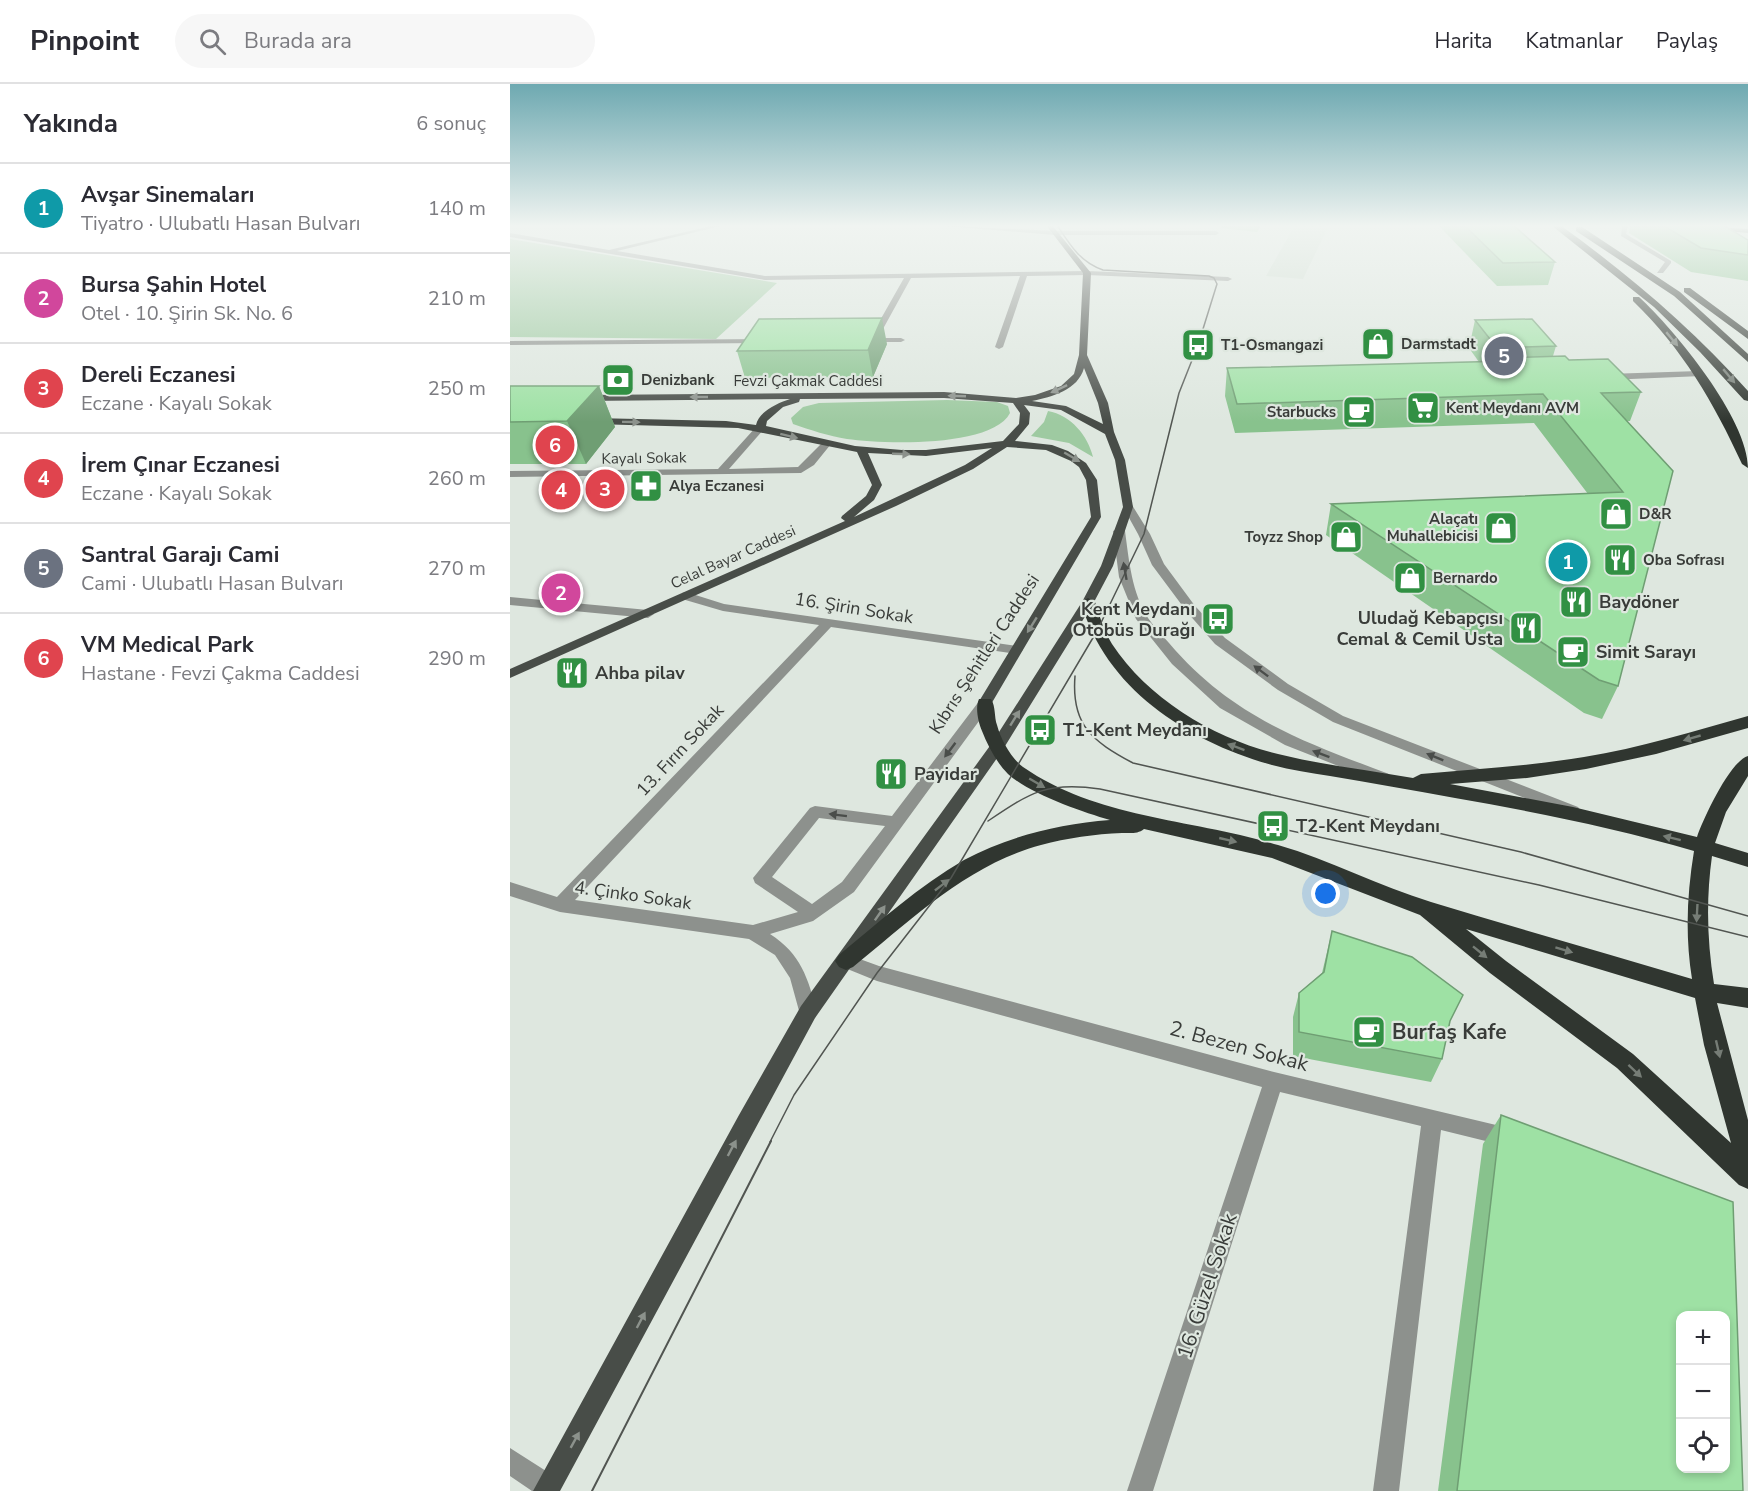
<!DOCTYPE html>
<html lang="tr">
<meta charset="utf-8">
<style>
body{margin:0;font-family:"Nunito Sans",sans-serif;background:#f7f7f7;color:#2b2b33}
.controls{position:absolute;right:18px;bottom:18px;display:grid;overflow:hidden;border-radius:12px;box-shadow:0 3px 9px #0003}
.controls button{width:54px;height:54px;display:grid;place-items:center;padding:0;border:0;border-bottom:2px solid #e1e1e2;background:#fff;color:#2b2b33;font:30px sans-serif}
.you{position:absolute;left:816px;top:810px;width:21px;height:21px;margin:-15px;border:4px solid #fff;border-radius:50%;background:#1a73e8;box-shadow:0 0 0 9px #1a73e833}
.badge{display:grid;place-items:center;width:39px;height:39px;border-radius:50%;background:#319043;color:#fff;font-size:20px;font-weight:700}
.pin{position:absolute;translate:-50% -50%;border:3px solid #fff;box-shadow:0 2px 6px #0006}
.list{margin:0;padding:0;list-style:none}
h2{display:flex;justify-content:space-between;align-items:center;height:78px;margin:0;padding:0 24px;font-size:26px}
h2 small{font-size:20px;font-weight:400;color:#7c7c81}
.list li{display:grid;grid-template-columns:39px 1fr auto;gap:18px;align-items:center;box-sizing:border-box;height:90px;padding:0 24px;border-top:2px solid #e1e1e2}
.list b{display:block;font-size:22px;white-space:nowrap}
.list p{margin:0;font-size:20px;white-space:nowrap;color:#7c7c81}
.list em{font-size:20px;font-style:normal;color:#7c7c81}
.icon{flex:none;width:33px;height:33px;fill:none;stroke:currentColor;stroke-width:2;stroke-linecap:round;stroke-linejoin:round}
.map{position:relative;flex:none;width:1238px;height:1407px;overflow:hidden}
header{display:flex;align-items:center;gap:36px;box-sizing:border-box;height:84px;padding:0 30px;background:#fff;border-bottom:2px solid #e1e1e2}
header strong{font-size:28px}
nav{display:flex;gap:33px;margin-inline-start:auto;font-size:21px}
.search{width:420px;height:54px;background:#f7f7f7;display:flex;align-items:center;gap:15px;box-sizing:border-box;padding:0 21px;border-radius:33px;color:#7c7c81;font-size:22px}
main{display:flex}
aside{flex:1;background:#fff}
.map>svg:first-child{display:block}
.built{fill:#cddbce}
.green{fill:#9ecaa1}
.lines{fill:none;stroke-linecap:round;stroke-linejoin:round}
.minor{fill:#8d918d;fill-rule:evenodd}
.major{fill:#484d48;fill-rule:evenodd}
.highway{fill:#303630;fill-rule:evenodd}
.tram-far1{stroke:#515551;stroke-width:1.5}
.tram{stroke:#515551;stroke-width:2}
.wall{fill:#88c28d}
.shaded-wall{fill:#6f9e73}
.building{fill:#9ee1a4;stroke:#6f9e73;stroke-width:1.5;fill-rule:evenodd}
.oneway{fill:#767d76}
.oneway2{fill:#8c928c}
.oneway3{fill:#4a4d4a}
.labels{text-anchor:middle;stroke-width:4.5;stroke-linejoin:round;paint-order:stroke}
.far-poi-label{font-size:15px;font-weight:bold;fill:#393c39;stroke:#dee7df;text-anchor:start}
.far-street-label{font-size:15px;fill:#393c39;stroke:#dee7df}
.poi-label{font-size:18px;font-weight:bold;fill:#393c39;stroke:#dee7df;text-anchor:start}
.street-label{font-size:18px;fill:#393c39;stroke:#dee7df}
.near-poi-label{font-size:21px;font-weight:bold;fill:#393c39;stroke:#dee7df;text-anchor:start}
.near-street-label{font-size:21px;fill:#393c39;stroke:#dee7df}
</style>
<header>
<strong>Pinpoint</strong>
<div class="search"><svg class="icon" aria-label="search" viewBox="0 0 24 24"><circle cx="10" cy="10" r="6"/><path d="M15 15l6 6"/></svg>Burada ara</div>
<nav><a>Harita</a><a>Katmanlar</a><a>Paylaş</a></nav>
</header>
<main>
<aside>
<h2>Yakında<small>6 sonuç</small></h2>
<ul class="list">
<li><span class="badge" style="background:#0f9aa8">1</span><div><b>Avşar Sinemaları</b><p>Tiyatro · Ulubatlı Hasan Bulvarı</p></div><em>140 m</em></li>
<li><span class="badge" style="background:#d1479c">2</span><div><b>Bursa Şahin Hotel</b><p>Otel · 10. Şirin Sk. No. 6</p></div><em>210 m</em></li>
<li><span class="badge" style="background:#e0444e">3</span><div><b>Dereli Eczanesi</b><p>Eczane · Kayalı Sokak</p></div><em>250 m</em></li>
<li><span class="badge" style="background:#e0444e">4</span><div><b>İrem Çınar Eczanesi</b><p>Eczane · Kayalı Sokak</p></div><em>260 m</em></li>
<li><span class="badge" style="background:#6b7280">5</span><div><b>Santral Garajı Cami</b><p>Cami · Ulubatlı Hasan Bulvarı</p></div><em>270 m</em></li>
<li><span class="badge" style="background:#e0444e">6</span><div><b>VM Medical Park</b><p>Hastane · Fevzi Çakma Caddesi</p></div><em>290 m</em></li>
</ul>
</aside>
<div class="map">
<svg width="1238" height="1407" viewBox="0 0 1238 1407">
<rect width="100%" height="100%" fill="#dee7df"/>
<path class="built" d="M 785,141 L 819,141 L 793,195 L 756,192 Z"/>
<path class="green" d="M 0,155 L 267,199 L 206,255 L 0,253 Z
M 437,316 L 487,318 L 498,322 L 500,329 C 482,364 372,360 337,355 C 319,352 300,346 283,340 L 281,334 L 293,323 L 309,319 Z
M 538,327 C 561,331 578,352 583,373 L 559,359 L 521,352 L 534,338 Z"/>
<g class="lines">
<path class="minor" d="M 205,141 L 215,141 L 107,167 L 255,192 L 577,187 L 718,193 L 722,195 L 718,197 L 577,191 L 517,192 L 493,263 L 489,265 L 485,263 L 510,192 L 401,194 L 368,254 L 391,254 L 395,256 L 391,258 L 357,258 L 353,256 L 360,254 L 394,194 L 255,196 L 0,153 L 0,149 L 99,166 Z
M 421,141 L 545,147 L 706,147 L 709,149 L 706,151 L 545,151 Z
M 1112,141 L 1118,141 L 1116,150 L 1161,177 L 1161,179 L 1153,189 L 1147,189 L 1155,178 L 1111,152 Z
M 258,255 L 258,259 L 255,259 L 0,261 L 0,257 Z
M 1189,287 L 1192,288 L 1192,292 L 1097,296 L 1093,293 L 1097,290 Z
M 249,342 L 254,345 L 219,385 L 288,383 L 313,358 L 321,360 L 304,381 L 291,389 L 0,393 L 0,387 L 208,385 L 246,343 Z
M 618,420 L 622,421 L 640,450 L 654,480 L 685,522 L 715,554 L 778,600 L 833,632 L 1068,723 L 1071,727 L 1068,731 L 1058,731 L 823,638 L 768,606 L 705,560 L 677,528 L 642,481 L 628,450 L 613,423 Z
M 609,444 L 615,447 C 619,477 622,509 638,534 C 644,543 652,551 659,559 C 722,633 792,657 879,690 L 881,694 L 879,698 L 869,698 L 775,661 L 710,624 L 662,580 L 626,535 L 609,493 L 603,447 Z
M 176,508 L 214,520 L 507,562 L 513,566 L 507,570 L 321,543 L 65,816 L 243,841 L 288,828 L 245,799 L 243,794 L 300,724 L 305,722 L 382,732 L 470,616 L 480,616 L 482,619 L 480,622 L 344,808 L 303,837 L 260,850 C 291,870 298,894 307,928 L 305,934 L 298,936 L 291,934 L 280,894 L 265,871 L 239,855 L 50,828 L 0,812 L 0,798 L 47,813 L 309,541 L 213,527 L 172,515 L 172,509 ZM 309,734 L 375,742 L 332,798 L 302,820 L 262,793 Z
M 0,513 L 138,526 L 144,530 L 138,534 L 0,521 Z
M 336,870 L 369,882 L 764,988 L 1007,1046 L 1010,1053 L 1007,1060 L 1000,1063 L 931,1046 L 889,1407 L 863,1407 L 911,1042 L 770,1008 L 643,1407 L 617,1407 L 752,1003 L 367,897 L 330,882 L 327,877 L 330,872 Z
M 0,1364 L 47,1394 L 51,1403 L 49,1407 L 22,1407 L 0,1392 Z"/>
<path class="major" d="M 536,141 L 542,141 L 581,189 L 577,271 L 598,319 L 604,348 L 615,376 L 623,423 L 603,482 L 584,518 L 492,667 L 305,934 L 50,1407 L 23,1407 L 229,1031 L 291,922 L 482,659 L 572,518 L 591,482 L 613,423 L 605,376 L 595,350 L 551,326 L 514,321 L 520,329 L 519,340 L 505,357 L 542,361 L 558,367 L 576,379 L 587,396 L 591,433 L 480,622 L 475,624 L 468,619 L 581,433 L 576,396 L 569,383 L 561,377 L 536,366 L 497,363 L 463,385 L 386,422 L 0,594 L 0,585 L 335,437 L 331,434 L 332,432 L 356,412 L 362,401 L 347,368 L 228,344 L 83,340 L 78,337 L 83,334 L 216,337 L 246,341 C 249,327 268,319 280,315 L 75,317 L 70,314 L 75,311 L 434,308 L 506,314 L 525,311 L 551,302 L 564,290 L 569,271 L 573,189 ZM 574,284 L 588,319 L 593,340 L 556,322 L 522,317 C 542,313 568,306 574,284 ZM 434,314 L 503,319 L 510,329 L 509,340 L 493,357 L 416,366 L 392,366 L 345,362 L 256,342 L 257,337 L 273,323 L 289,318 L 290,315 ZM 482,364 L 455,381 L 344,433 L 364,416 L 372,401 L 358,369 L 416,372 Z
M 1168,141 L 1238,145 L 1238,149 L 1171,143 Z"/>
<path class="highway" d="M 1041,141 L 1050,141 C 1118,190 1182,244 1238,307 L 1238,317 L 1234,316 L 1190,268 L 1144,223 Z
M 1066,143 L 1072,143 L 1170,208 L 1238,270 L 1238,278 L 1164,212 L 1066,147 Z
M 1174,204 L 1180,204 L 1238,247 L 1238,255 L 1174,208 Z
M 1123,213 L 1129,213 C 1165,246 1238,335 1238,384 L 1232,380 C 1204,319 1172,264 1123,217 Z
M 578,514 L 585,518 C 590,533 594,547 602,560 C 638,615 705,655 768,670 C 812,681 858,686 903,694 L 911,690 C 966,685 1020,682 1074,673 C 1130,664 1184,647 1238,632 L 1238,644 L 1146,670 L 1076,685 L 1017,694 L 940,700 L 1063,723 L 1187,753 C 1193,735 1220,677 1238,672 L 1238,692 L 1216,728 L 1205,759 L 1238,769 L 1238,783 L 1202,772 C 1196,815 1197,857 1204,900 L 1238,904 L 1238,924 L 1207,919 L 1238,1036 L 1238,1105 L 1229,1101 L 1107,984 L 980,889 L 910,831 L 762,774 L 634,745 C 628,750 621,749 612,749 C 585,750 557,754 531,761 C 457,781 401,836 343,883 L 336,886 L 329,883 L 325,877 L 329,871 C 369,838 409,802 454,776 C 499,752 549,740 600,736 C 572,728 520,710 498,690 C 486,678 478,662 472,647 C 468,638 465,623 469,615 L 481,615 C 486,623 484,633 487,641 C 491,656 501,674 513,683 C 588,735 683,735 768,761 C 820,776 869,802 921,818 C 1007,844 1095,869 1182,895 C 1175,851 1177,810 1184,767 C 1106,744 1025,728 945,714 C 903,706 861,699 820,692 C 801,689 781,686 762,681 C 679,658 595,605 571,518 ZM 956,845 L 1185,914 L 1194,961 L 1221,1059 L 1123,970 L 996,877 Z"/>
<path class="tram-far1" d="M 565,592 C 561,641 582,657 623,679 L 1011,768 L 1238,832
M 478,737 C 521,708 538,697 590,705 L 1029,801 L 1238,853
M 260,1058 L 284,1011 L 367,889 L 441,794 L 587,547 L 634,450 L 669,309 L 688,261 L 707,200 L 704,194 L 699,192 L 593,186 C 570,178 560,161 547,141"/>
<path class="tram" d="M 82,1407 L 261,1057"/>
</g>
<path class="wall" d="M 711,141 L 751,141 L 747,148 L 711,144 Z
M 928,141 L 1003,141 L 1045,178 L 1038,201 L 987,202 Z
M 1120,141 L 1213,141 L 1238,156 L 1238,197 L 1181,188 L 1119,149 Z
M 965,236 L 1046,262 L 1043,272 L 1059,276 L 1131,308 L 1120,337 L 1117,337 L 1108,602 L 1092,635 L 1074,629 L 816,451 L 821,420 L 1078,410 L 1024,339 L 725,349 L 715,312 L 717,284 L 969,278 L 959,264 Z
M 377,260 L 363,293 L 235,294 L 227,267 Z
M 0,302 L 89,302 L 105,343 L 76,380 L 0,380 Z
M 822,847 L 940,938 L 932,975 L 921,998 L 783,972 L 783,933 L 789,909 L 812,889 Z
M 991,1031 L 1233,1407 L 928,1407 L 973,1060 Z"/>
<path class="shaded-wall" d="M 748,141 L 751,141 L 747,148 Z
M 372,234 L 377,260 L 363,293 L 358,266 Z
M 89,302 L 105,343 L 76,380 L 57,337 Z"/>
<path class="building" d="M 954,141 L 1003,141 L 1045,178 L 993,179 Z
M 1152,141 L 1213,141 L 1238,156 L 1238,171 L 1191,164 Z
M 372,234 L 358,266 L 227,267 L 249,235 Z
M 1022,235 L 1046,262 L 987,264 L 965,236 Z
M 1055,272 L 1059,276 L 1098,275 L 1131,308 L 1091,309 L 1163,387 L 1108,602 L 1089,596 L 821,420 L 1113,408 L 1033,310 L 727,320 L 717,284 L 998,277 L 995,274 Z
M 0,302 L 89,302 L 57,337 L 0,338 Z
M 822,847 L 902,873 L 953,911 L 940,937 L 932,975 L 789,948 L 789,909 L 814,888 Z
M 991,1031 L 1223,1118 L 1233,1407 L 947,1407 ZM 1170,1232 L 1215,1232 L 1215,1384 L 1170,1384 Z"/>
<defs><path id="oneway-solid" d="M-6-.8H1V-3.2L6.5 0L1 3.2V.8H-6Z" transform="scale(1.5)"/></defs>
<g class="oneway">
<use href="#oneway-solid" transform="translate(1162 255) rotate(50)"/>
<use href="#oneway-solid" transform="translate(1219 292) rotate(50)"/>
<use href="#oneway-solid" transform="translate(1182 654) rotate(164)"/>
<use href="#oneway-solid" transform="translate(726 663) rotate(-160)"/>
<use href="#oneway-solid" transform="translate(527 699) rotate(30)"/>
<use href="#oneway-solid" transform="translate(1162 754) rotate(-166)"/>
<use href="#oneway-solid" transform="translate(718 756) rotate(13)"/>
<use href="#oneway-solid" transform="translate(432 801) rotate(-38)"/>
<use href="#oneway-solid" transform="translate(1187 829) rotate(93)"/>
<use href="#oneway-solid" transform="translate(1054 866) rotate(17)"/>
<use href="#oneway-solid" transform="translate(970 868) rotate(39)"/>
<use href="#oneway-solid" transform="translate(1208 965) rotate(77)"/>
<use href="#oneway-solid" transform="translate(1125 987) rotate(43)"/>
</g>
<g class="oneway2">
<use href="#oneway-solid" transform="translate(549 305) rotate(155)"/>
<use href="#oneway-solid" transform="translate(447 312) rotate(-178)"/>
<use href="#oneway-solid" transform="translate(189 313) rotate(180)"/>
<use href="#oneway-solid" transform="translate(121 338) rotate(1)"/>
<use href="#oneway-solid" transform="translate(279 352) rotate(14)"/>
<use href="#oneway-solid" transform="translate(391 370) rotate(2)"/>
<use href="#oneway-solid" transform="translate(562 373) rotate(30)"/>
<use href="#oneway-solid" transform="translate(522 541) rotate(122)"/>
<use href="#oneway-solid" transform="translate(505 634) rotate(-58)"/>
<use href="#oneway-solid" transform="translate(370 829) rotate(-55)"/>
<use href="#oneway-solid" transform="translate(222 1064) rotate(-62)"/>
<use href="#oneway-solid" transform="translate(131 1236) rotate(-62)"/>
<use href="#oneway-solid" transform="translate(65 1356) rotate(-61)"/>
</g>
<g class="oneway3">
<use href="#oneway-solid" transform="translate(615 487) rotate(-100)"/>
<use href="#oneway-solid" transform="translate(751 587) rotate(-143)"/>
<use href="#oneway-solid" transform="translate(440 666) rotate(127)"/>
<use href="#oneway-solid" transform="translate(811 670) rotate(-159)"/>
<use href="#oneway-solid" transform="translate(925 673) rotate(-158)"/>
<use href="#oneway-solid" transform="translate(328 731) rotate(-173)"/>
</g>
<linearGradient id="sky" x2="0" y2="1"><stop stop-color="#6ea9b1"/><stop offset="0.42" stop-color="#f0f4f1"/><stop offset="1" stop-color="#f0f4f1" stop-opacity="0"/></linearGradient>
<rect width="1238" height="338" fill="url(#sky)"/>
<defs>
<g id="shop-square" transform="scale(1.725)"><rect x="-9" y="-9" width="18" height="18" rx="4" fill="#319043" stroke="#dee7df"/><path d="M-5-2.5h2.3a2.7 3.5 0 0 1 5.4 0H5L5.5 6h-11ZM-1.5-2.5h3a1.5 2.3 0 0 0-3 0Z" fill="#fff"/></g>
<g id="bus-square" transform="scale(1.725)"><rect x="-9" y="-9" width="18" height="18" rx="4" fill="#319043" stroke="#dee7df"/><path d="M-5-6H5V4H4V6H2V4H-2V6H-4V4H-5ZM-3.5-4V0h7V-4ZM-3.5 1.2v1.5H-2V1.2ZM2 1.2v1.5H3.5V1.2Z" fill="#fff"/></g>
<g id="bank-square" transform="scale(1.725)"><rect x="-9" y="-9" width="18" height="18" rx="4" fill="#319043" stroke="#dee7df"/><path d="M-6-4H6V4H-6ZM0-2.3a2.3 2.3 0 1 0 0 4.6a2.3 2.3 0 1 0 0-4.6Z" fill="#fff"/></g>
<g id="supermarket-square" transform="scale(1.725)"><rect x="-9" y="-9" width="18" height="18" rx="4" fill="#319043" stroke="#dee7df"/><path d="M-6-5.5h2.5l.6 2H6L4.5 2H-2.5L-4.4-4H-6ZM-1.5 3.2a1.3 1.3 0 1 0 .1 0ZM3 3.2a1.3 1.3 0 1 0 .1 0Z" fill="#fff"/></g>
<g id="cafe-square" transform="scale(1.725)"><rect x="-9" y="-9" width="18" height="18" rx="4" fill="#319043" stroke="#dee7df"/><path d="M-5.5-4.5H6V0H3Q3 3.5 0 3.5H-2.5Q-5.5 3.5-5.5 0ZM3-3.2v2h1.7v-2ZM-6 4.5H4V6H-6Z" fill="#fff"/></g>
<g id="pharmacy-square" transform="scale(1.725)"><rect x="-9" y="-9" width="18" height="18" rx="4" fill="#319043" stroke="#dee7df"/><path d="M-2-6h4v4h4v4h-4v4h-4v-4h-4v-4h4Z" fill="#fff"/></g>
<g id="restaurant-square" transform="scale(1.725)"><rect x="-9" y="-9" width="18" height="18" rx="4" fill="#319043" stroke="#dee7df"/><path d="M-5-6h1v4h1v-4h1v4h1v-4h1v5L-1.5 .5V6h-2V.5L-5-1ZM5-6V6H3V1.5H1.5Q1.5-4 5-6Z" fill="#fff"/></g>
</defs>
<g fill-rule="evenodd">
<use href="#shop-square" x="868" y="260"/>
<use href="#bus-square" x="688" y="261"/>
<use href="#bank-square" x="108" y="296"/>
<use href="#supermarket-square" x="913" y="324"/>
<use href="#cafe-square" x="849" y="328"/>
<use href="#pharmacy-square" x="136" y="402"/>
<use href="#shop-square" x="1106" y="430"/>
<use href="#shop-square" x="991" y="444"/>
<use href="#shop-square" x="836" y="453"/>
<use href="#restaurant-square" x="1110" y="476"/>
<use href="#shop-square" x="900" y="494"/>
<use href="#restaurant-square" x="1066" y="518"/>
<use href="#bus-square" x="708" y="535"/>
<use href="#restaurant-square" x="1016" y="544"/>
<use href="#cafe-square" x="1063" y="568"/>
<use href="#restaurant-square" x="62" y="589"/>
<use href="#bus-square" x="530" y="646"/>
<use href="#restaurant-square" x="381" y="690"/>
<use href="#bus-square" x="763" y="742"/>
<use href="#cafe-square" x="859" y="948"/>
</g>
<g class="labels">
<g class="far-poi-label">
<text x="891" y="265">Darmstadt</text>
<text x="711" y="266">T1-Osmangazi</text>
<text x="131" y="301">Denizbank</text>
<text x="936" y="329">Kent Meydanı AVM</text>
<text x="826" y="333" text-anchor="end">Starbucks</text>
<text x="159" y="407">Alya Eczanesi</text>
<text x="1129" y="435">D&amp;R</text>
<text x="968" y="440" text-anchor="end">Alaçatı<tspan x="968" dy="17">Muhallebicisi</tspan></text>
<text x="813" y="458" text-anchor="end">Toyzz Shop</text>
<text x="1133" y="481">Oba Sofrası</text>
<text x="923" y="499">Bernardo</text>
</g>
<g class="far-street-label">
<text x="298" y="302">Fevzi Çakmak Caddesi</text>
<text transform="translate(134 374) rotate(-1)" y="5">Kayalı Sokak</text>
<text transform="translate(223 473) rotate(-24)" y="5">Celal Bayar Caddesi</text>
</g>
<g class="poi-label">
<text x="1089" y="524">Baydöner</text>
<text x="685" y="531" text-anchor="end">Kent Meydanı<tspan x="685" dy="21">Otobüs Durağı</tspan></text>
<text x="993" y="540" text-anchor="end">Uludağ Kebapçısı<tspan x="993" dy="21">Cemal &amp; Cemil Usta</tspan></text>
<text x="1086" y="574">Simit Sarayı</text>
<text x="85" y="595">Ahba pilav</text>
<text x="553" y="652">T1-Kent Meydanı</text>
<text x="404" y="696">Payidar</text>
<text x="786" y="748">T2-Kent Meydanı</text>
</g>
<g class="street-label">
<text transform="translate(344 524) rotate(9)" y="6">16. Şirin Sokak</text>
<text transform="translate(474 570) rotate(-57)" y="6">Kıbrıs Şehitleri Caddesi</text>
<text transform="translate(170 666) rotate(-47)" y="6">13. Fırın Sokak</text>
<text transform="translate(123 811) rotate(8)" y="6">4. Çinko Sokak</text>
</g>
<g class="near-poi-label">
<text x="882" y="955">Burfaş Kafe</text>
</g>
<g class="near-street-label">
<text transform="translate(729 962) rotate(15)" y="7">2. Bezen Sokak</text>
<text transform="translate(697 1202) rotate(-72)" y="7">16. Güzel Sokak</text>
</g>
</g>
</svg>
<div class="controls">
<button>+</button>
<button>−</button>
<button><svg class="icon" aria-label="locate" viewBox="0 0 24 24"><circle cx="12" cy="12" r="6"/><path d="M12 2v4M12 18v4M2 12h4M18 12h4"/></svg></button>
</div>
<div class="you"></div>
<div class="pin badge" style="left:1058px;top:478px;background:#0f9aa8">1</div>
<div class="pin badge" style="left:51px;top:509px;background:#d1479c">2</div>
<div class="pin badge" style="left:95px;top:405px;background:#e0444e">3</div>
<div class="pin badge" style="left:51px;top:406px;background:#e0444e">4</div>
<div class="pin badge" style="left:994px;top:272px;background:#6b7280">5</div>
<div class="pin badge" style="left:45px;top:361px;background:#e0444e">6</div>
</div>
</main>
